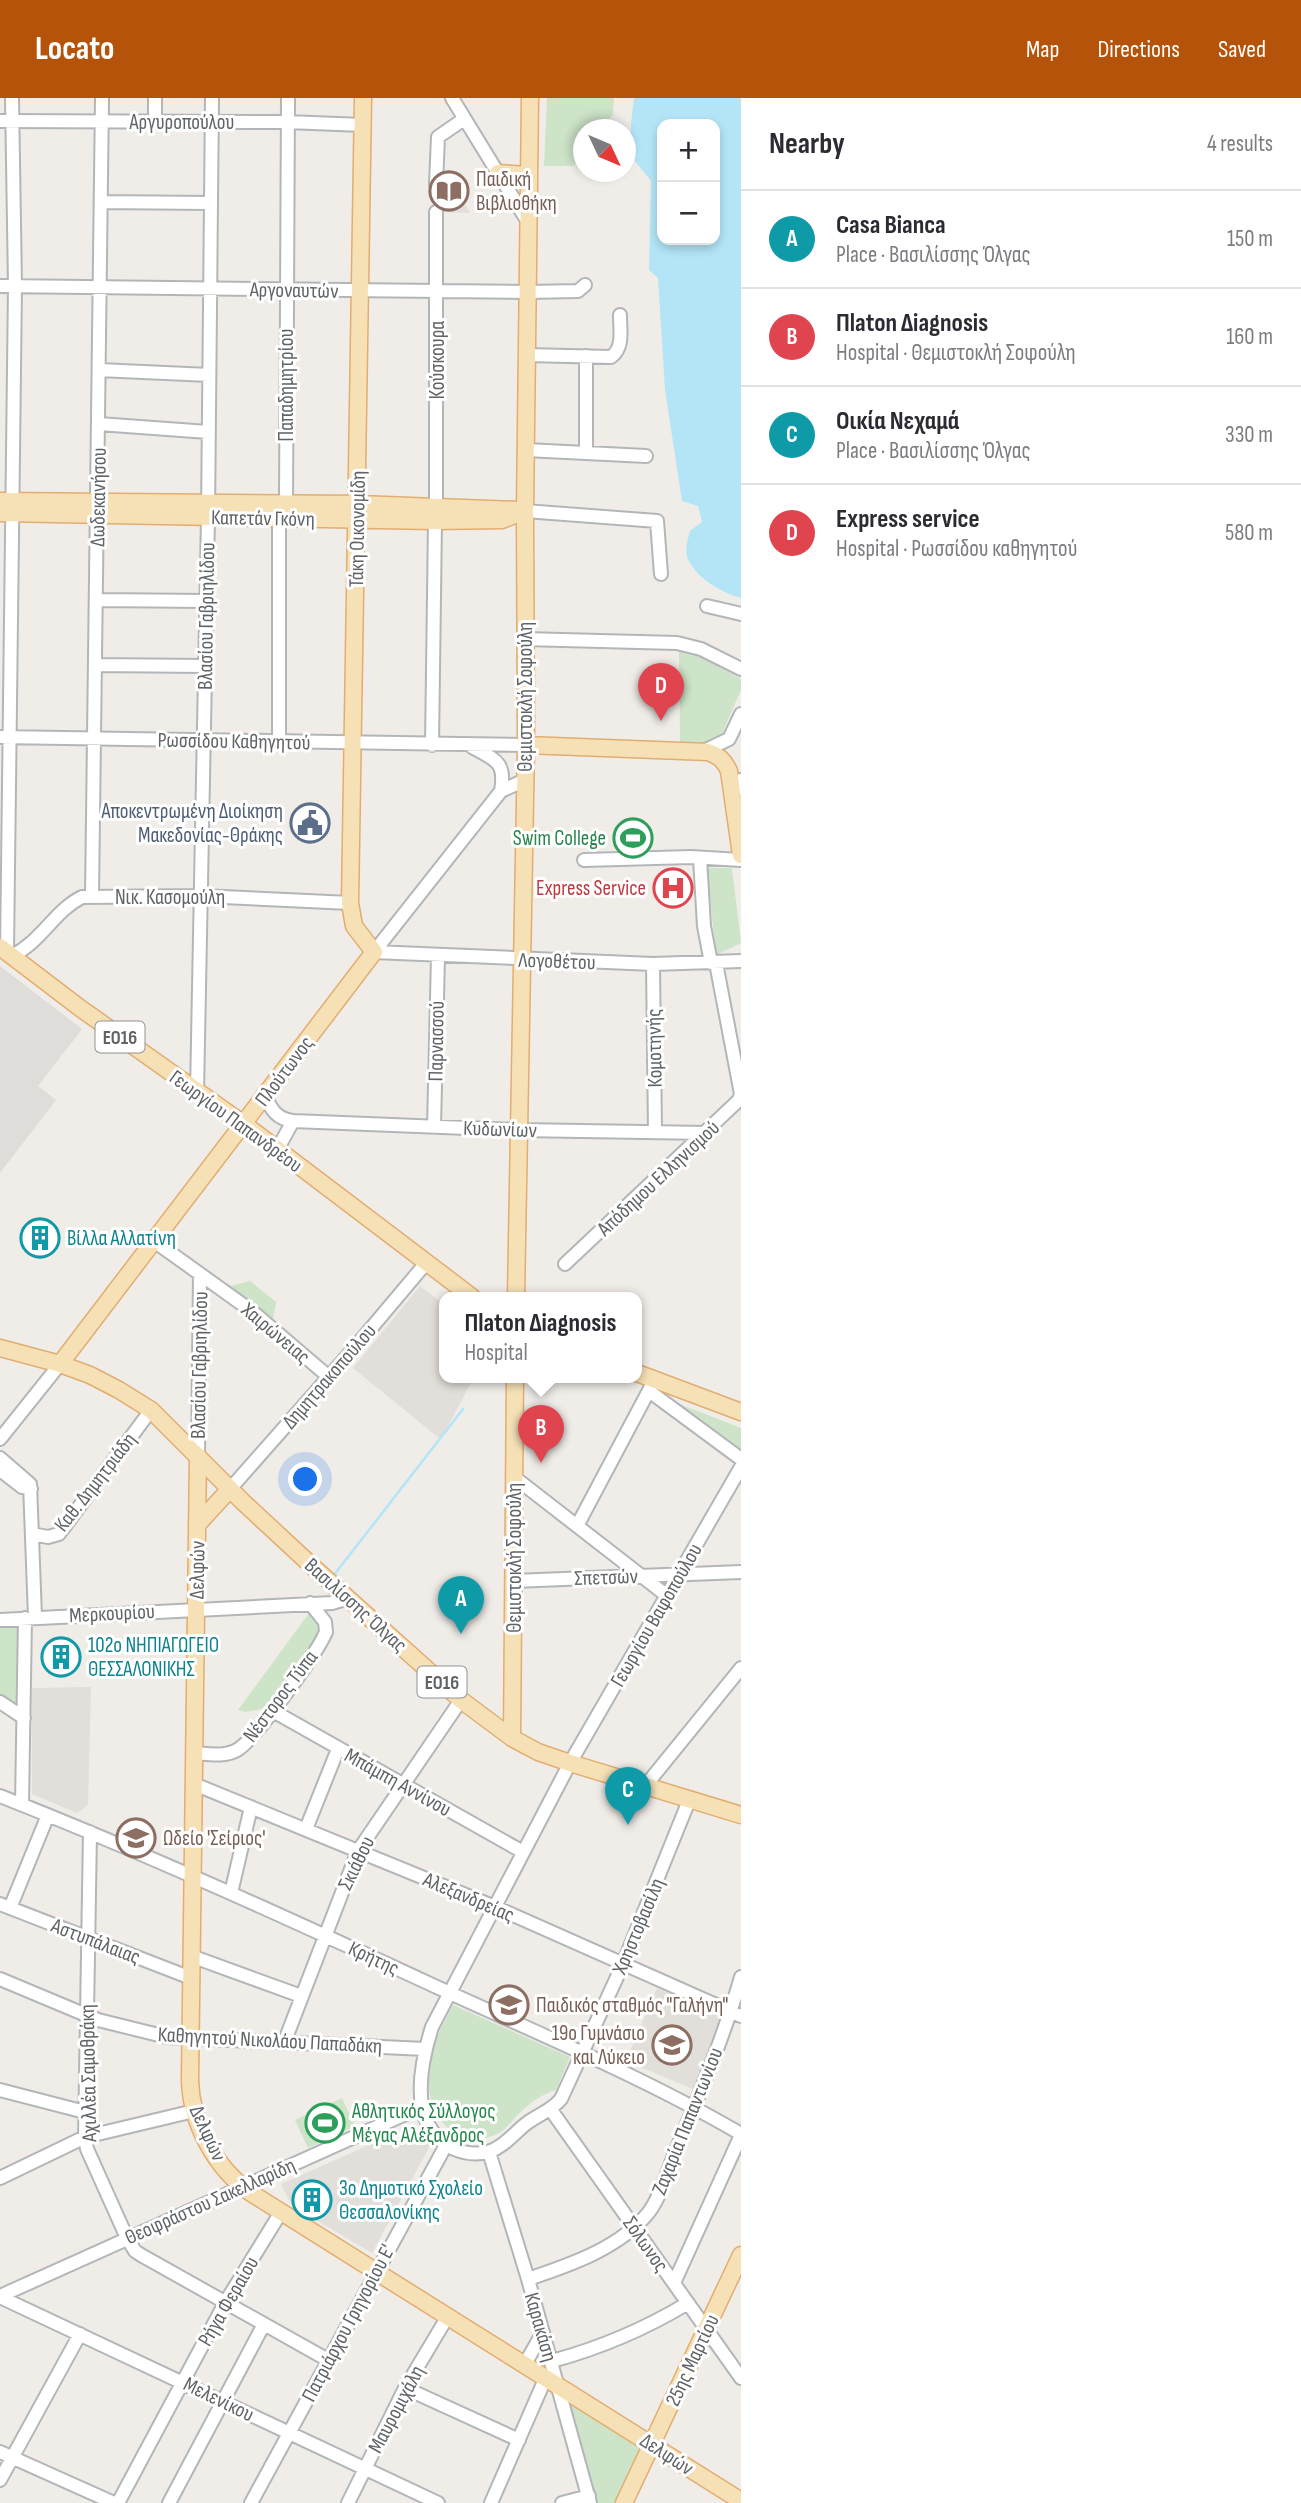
<!DOCTYPE html>
<meta charset="utf-8">
<style>
body{margin:0;font-family:"Sofia Sans Condensed",sans-serif;background:#f7f7f7;color:#2b2b33}
.controls{position:absolute;right:21px;top:21px;display:grid;overflow:hidden;border-radius:14px;box-shadow:0 4px 10px #0003}
.controls button{width:63px;height:63px;display:grid;place-items:center;padding:0;border:0;border-bottom:2px solid #e1e1e2;background:#fff;color:#2b2b33;font:35px sans-serif}
.compass{position:absolute;left:573px;top:21px;width:63px;height:63px;border-radius:50%;background:#fff;box-shadow:0 4px 10px #0003;rotate:134deg}
.you{position:absolute;left:306px;top:1382px;width:24px;height:24px;margin:-18px;border:5px solid #fff;border-radius:50%;background:#1a73e8;box-shadow:0 0 0 10px #1a73e833}
.badge{display:grid;place-items:center;width:46px;height:46px;border-radius:50%;background:#b45309;color:#fff;font-size:23px;font-weight:700}
.pin{position:absolute;translate:-50% -58px;filter:drop-shadow(0 2px 4px #0008)}
.pin::after{content:'';position:absolute;top:37px;width:24px;height:21px;background:inherit;clip-path:polygon(0 0,100% 0,50% 100%)}
.popup{position:absolute;left:439px;top:1194px;width:203px;height:91px;box-sizing:border-box;display:grid;place-content:center;border-radius:14px;background:#fff;filter:drop-shadow(0 2px 5px #0005);font-size:23px;white-space:nowrap;color:#7c7c81}
.popup b{font-size:26px;color:#2b2b33}
.popup::after{content:'';position:absolute;left:50%;top:100%;margin-left:-14px;border:14px solid transparent;border-top-color:#fff}
.list{margin:0;padding:0;list-style:none}
h2{display:flex;justify-content:space-between;align-items:center;height:91px;margin:0;padding:0 28px;font-size:30px}
h2 small{font-size:23px;font-weight:400;color:#7c7c81}
.list li{display:grid;grid-template-columns:46px 1fr auto;gap:21px;align-items:center;box-sizing:border-box;height:98px;padding:0 28px;border-top:2px solid #e1e1e2}
.list b{display:block;font-size:26px;white-space:nowrap}
.list p{margin:0;font-size:23px;white-space:nowrap;color:#7c7c81}
.list em{font-size:23px;font-style:normal;color:#7c7c81}
.map{position:relative;flex:none;width:741px;height:2405px;overflow:hidden}
header{display:flex;align-items:center;gap:42px;box-sizing:border-box;height:98px;padding:0 35px;background:#b45309;color:#fff}
header strong{font-size:33px}
nav{display:flex;gap:38px;margin-inline-start:auto;font-size:24px}
main{display:flex}
aside{flex:1;background:#fff}
.map>svg:first-child{display:block}
.industrial{fill:#dfdcda}
.education{fill:#e2deda}
.green{fill:#cde4c9}
.water{fill:#b3e5f6;fill-rule:evenodd}
.lines{fill:none;stroke-linecap:round;stroke-linejoin:round}
.stream{stroke:#b3e5f6;stroke-width:2.5}
.minor-casing{stroke:#b3b6b9;stroke-width:16}
.major-casing{stroke:#e2ad70;stroke-width:19}
.minor{stroke:#fff;stroke-width:12}
.major{stroke:#f6e1b7;stroke-width:16}
.labels{text-anchor:middle;stroke-width:6;stroke-linejoin:round;paint-order:stroke}
.shield{fill:#fff;stroke:#909295;stroke-width:2}
.shield-label{font-size:19px;font-weight:bold;fill:#606467}
.street-label{font-size:21px;fill:#606467;stroke:#fff}
.education-label{font-size:21px;fill:#785e54;stroke:#fff;text-anchor:start}
.service-label{font-size:21px;fill:#4e5e75;stroke:#fff;text-anchor:end}
.leisure-label{font-size:21px;fill:#27864d;stroke:#fff;text-anchor:end}
.health-label{font-size:21px;fill:#be3a42;stroke:#fff;text-anchor:end}
.culture-label{font-size:21px;fill:#0d838f;stroke:#fff;text-anchor:start}
</style>
<header>
<strong>Locato</strong>
<nav><a>Map</a><a>Directions</a><a>Saved</a></nav>
</header>
<main>
<div class="map">
<svg width="741" height="2405" viewBox="0 0 741 2405">
<rect width="100%" height="100%" fill="#f0ede9"/>
<path class="industrial" d="M 0,868 L 82,931 L 38,988 L 56,1002 L 0,1075 Z"/>
<path class="education" d="M 455,87 L 470,115 L 439,114 L 440,88 Z
M 420,1188 L 445,1207 L 445,1279 L 474,1279 L 447,1330 L 439,1340 L 353,1270 Z
M 91,1589 L 88,1707 L 77,1715 L 32,1696 L 32,1590 Z
M 657,1890 L 724,1919 L 693,1991 L 626,1963 Z
M 412,2028 L 430,2048 L 372,2155 L 292,2108 L 281,2086 Z"/>
<path class="green" d="M 547,0 L 614,0 L 613,17 L 601,31 L 584,32 L 583,64 L 579,64 L 572,68 L 544,68 Z
M 679,553 L 701,559 L 741,581 L 741,592 L 720,640 L 705,645 L 680,644 Z
M 707,770 L 732,770 L 741,845 L 716,857 Z
M 250,1183 L 276,1204 L 273,1221 L 230,1188 Z
M 669,1302 L 741,1330 L 741,1354 Z
M 312,1511 L 323,1531 L 267,1610 L 246,1614 L 238,1612 Z
M 25,1520 L 24,1620 L 0,1604 L 0,1522 Z
M 453,1907 L 570,1959 L 556,1992 C 543,1996 534,2002 524,2011 C 515,2018 507,2032 497,2036 C 452,2056 425,2012 428,1971 C 429,1949 443,1927 453,1907 Z
M 342,2000 L 355,2028 L 308,2050 L 295,2022 Z
M 570,2305 L 644,2351 L 619,2405 L 595,2405 Z"/>
<path class="water" d="M 634,0 L 741,0 L 741,500 C 721,494 697,481 688,461 C 684,452 688,441 690,433 L 702,424 L 698,408 L 682,403 L 665,292 L 658,180 L 649,172 L 651,83 L 630,57 L 631,25 ZM 662,26 L 715,26 L 715,142 L 662,142 Z"/>
<g class="lines">
<path class="stream" d="M 334,1477 L 463,1311"/>
<g class="minor-casing">
<path id="minor" d="M 452,0 L 528,124
M 0,23 L 287,24 L 363,27
M 155,24 L 155,0
M 436,86 L 438,39 L 464,21
M 101,104 L 210,105
M 436,114 L 436,409
M 0,188 L 528,194 L 578,193 L 585,187
M 526,257 L 611,259 C 624,250 620,232 620,217
M 586,258 L 586,355
M 99,272 L 209,277
M 99,326 L 208,334
M 526,352 L 646,358
M 286,406 L 288,0
M 525,413 L 657,423 L 661,476
M 97,502 L 206,503
M 707,508 L 741,516
M 524,541 L 677,545 L 701,551 L 741,571
M 96,567 L 205,568
M 0,639 L 526,647
M 279,644 L 279,420
M 432,647 L 435,423
M 472,649 C 496,662 506,664 501,693
M 702,654 L 729,641 L 741,616
M 733,699 L 741,682
M 700,760 L 704,828 L 711,865
M 584,762 L 691,759 L 741,762
M 92,799 L 102,0
M 7,854 L 15,188 L 12,0
M 374,854 L 653,866 L 741,863
M 374,854 L 501,693 L 525,682
M 12,858 C 43,842 54,813 82,799 L 201,798 L 350,805
M 653,866 L 655,1034
M 197,995 L 208,419 L 212,0
M 265,997 C 271,1012 277,1021 293,1023 L 519,1032 L 707,1035
M 434,1029 L 438,858
M 277,1052 L 293,1023
M 154,1143 L 253,1214 L 329,1279
M 565,1166 L 739,1002 L 741,996 L 716,865
M 649,1293 L 741,1361
M 0,1341 L 60,1266
M 198,1358 L 200,1176
M 0,1360 L 30,1386 L 35,1519
M 0,1372 L 22,1389 L 31,1391
M 514,1379 L 666,1497
M 230,1391 L 357,1247 L 426,1165
M 577,1428 L 655,1281
M 32,1436 L 48,1439 L 59,1436 L 151,1312
M 513,1483 L 741,1474
M 0,1522 L 332,1505 L 349,1500
M 0,1604 L 24,1620
M 273,1613 L 523,1754
M 194,1655 C 208,1656 225,1659 237,1652 C 255,1642 317,1555 326,1534 L 325,1524 L 310,1505
M 194,1686 L 495,1809 L 741,1918
M 646,1687 L 741,1570
M 0,1698 C 150,1757 296,1824 441,1891 C 542,1937 645,1980 741,2036
M 690,1700 L 623,1866 L 561,2001 C 551,2013 539,2016 527,2025 C 514,2035 504,2049 488,2054 C 476,2057 463,2055 452,2050 C 407,2027 420,1967 432,1929 L 570,1665 L 741,1369
M 22,1707 L 25,1520
M 306,1731 L 338,1651
M 90,1734 L 85,2039 L 87,2051 L 127,2140 L 135,2153 L 141,2157 L 328,2262
M 231,1795 L 251,1709
M 0,1806 L 191,1880
M 10,1810 L 48,1717
M 191,1858 L 301,1898
M 0,1881 L 98,1922 L 167,1939 L 425,1951
M 284,1945 L 358,1753 L 461,1602
M 0,1992 L 85,2014
M 551,2012 L 741,2280
M 489,2054 L 528,2181 L 590,2405
M 0,2080 L 85,2039 L 194,2013
M 528,2181 C 570,2167 620,2150 649,2114 C 661,2098 667,2074 675,2055 C 699,1997 724,1939 741,1879
M 674,2185 L 741,2037
M 0,2198 L 421,2009
M 0,2199 L 438,2405
M 552,2263 C 600,2250 645,2231 688,2205
M 525,2266 L 543,2234
M 405,2290 L 519,2342
M 0,2354 L 114,2405
M 0,2382 L 80,2236
M 118,2405 L 225,2205 L 281,2114
M 169,2405 L 264,2226
M 251,2405 L 446,2047
M 348,2405 L 405,2290 L 448,2218
M 491,2405 L 546,2279
M 562,2405 L 589,2398"/>
</g>
<g class="major-casing">
<path id="major" d="M 498,75 L 529,77
M 0,403 L 358,406 L 519,412
M 0,415 L 435,423 L 502,422 L 525,413
M 526,647 L 708,654 C 719,658 724,662 729,673 L 741,757
M 0,849 L 80,910 L 252,1032 L 472,1199
M 516,1199 L 526,647 L 525,413 L 530,0
M 0,1250 L 60,1266 L 90,1277 L 119,1292 L 151,1312 L 243,1404 L 312,1468 L 461,1602 L 512,1640 L 538,1654 L 570,1665 L 741,1717
M 60,1266 L 374,854 L 354,828 L 350,805 L 363,0
M 637,1275 L 741,1314
M 198,1358 L 190,1982 C 191,2025 215,2070 251,2095 L 741,2403
M 197,1427 L 230,1391
M 512,1640 L 515,1279
M 624,2405 L 741,2157"/>
</g>
<use href="#minor" class="minor"/>
<use href="#major" class="major"/>
</g>
<defs>
<g id="library-ring" transform="scale(2.0125)"><circle r="9.5" fill="#fff" stroke="#8d6e63" stroke-width="1.5"/><path d="M-6-4Q-3-5.5-.7-3.5V5Q-3 3-6 4ZM6-4Q3-5.5 .7-3.5V5Q3 3 6 4Z" fill="#8d6e63"/></g>
<g id="civic-ring" transform="scale(2.0125)"><circle r="9.5" fill="#fff" stroke="#5c6f8a" stroke-width="1.5"/><path d="M-.6-6.5H3V-4.5H.6V-3L4-1V1h2V6H-6V1h2V-1L-.6-3ZM-1.2 2.5V6h2.4V2.5Z" fill="#5c6f8a"/></g>
<g id="stadium-ring" transform="scale(2.0125)"><circle r="9.5" fill="#fff" stroke="#2e9e5b" stroke-width="1.5"/><path d="M0-5a6.5 5 0 1 0 0 10a6.5 5 0 1 0 0-10ZM-3.5-1.8h7v3.6h-7Z" fill="#2e9e5b"/></g>
<g id="hospital-ring" transform="scale(2.0125)"><circle r="9.5" fill="#fff" stroke="#e0444e" stroke-width="1.5"/><path d="M-5-5h3v3.5h4V-5h3V5h-3V1.5h-4V5h-3Z" fill="#e0444e"/></g>
<g id="building-ring" transform="scale(2.0125)"><circle r="9.5" fill="#fff" stroke="#0f9aa8" stroke-width="1.5"/><path d="M-4-6H4V6H1V3H-1V6H-4ZM-2.5-4.3h1.7v1.8h-1.7ZM.8-4.3h1.7v1.8H.8ZM-2.5-1h1.7V.8h-1.7ZM.8-1h1.7V.8H.8Z" fill="#0f9aa8"/></g>
<g id="school-ring" transform="scale(2.0125)"><circle r="9.5" fill="#fff" stroke="#8d6e63" stroke-width="1.5"/><path d="M0-5L7-2L0 1L-7-2ZM-4 1L0 2.5L4 1V4Q0 6-4 4Z" fill="#8d6e63"/></g>
</defs>
<g fill-rule="evenodd">
<use href="#library-ring" x="449" y="93"/>
<use href="#civic-ring" x="310" y="725"/>
<use href="#stadium-ring" x="633" y="740"/>
<use href="#hospital-ring" x="673" y="790"/>
<use href="#building-ring" x="40" y="1140"/>
<use href="#building-ring" x="61" y="1559"/>
<use href="#school-ring" x="136" y="1740"/>
<use href="#school-ring" x="509" y="1907"/>
<use href="#school-ring" x="672" y="1947"/>
<use href="#stadium-ring" x="325" y="2025"/>
<use href="#building-ring" x="312" y="2102"/>
</g>
<g class="labels">
<g class="shield">
<rect x="95.5" y="923.5" width="49" height="31" rx="5"/>
<rect x="417.5" y="1568.5" width="49" height="31" rx="5"/>
</g>
<g class="shield-label">
<text x="120" y="946">ΕΟ16</text>
<text x="442" y="1591">ΕΟ16</text>
</g>
<g class="street-label">
<text x="182" y="31">Αργυροπούλου</text>
<text transform="translate(294 192) rotate(1)" y="7">Αργοναυτών</text>
<text transform="translate(437 262) rotate(-90)" y="7">Κούσκουρα</text>
<text transform="translate(286 287) rotate(-90)" y="7">Παπαδημητρίου</text>
<text transform="translate(98 399) rotate(-89)" y="7">Δωδεκανήσου</text>
<text transform="translate(263 420) rotate(1)" y="7">Καπετάν Γκόνη</text>
<text transform="translate(357 431) rotate(-89)" y="7">Τάκη Οικονομίδη</text>
<text transform="translate(206 518) rotate(-89)" y="7">Βλασίου Γαβριηλίδου</text>
<text transform="translate(525 599) rotate(-90)" y="7">Θεμιστοκλή Σοφούλη</text>
<text transform="translate(234 643) rotate(1)" y="7">Ρωσσίδου Καθηγητού</text>
<text x="170" y="806">Νικ. Κασομούλη</text>
<text transform="translate(557 863) rotate(2)" y="7">Λογοθέτου</text>
<text transform="translate(436 943) rotate(-89)" y="7">Παρνασσού</text>
<text transform="translate(654 950) rotate(-91)" y="7">Κομοτηνής</text>
<text transform="translate(284 973) rotate(-53)" y="7">Πλούτωνος</text>
<text transform="translate(236 1023) rotate(36)" y="7">Γεωργίου Παπανδρέου</text>
<text transform="translate(500 1031) rotate(2)" y="7">Κυδωνίων</text>
<text transform="translate(658 1080) rotate(-43)" y="7">Απόδημου Ελληνισμού</text>
<text transform="translate(276 1235) rotate(40)" y="7">Χαιρώνειας</text>
<text transform="translate(199 1267) rotate(-89)" y="7">Βλασίου Γαβριηλίδου</text>
<text transform="translate(329 1278) rotate(-49)" y="7">Δημητρακοπούλου</text>
<text transform="translate(95 1384) rotate(-52)" y="7">Καθ. Δημητριάδη</text>
<text transform="translate(514 1460) rotate(-90)" y="7">Θεμιστοκλή Σοφούλη</text>
<text transform="translate(197 1472) rotate(-89)" y="7">Δελφών</text>
<text transform="translate(606 1479) rotate(-2)" y="7">Σπετσών</text>
<text transform="translate(356 1507) rotate(42)" y="7">Βασιλίσσης Όλγας</text>
<text transform="translate(112 1515) rotate(-3)" y="7">Μερκουρίου</text>
<text transform="translate(656 1517) rotate(-60)" y="7">Γεωργίου Βαφοπούλου</text>
<text transform="translate(280 1598) rotate(-53)" y="7">Νέστορος Τύπα</text>
<text transform="translate(398 1684) rotate(29)" y="7">Μπάμπη Αννίνου</text>
<text transform="translate(356 1765) rotate(-64)" y="7">Σκιάθου</text>
<text transform="translate(469 1799) rotate(23)" y="7">Αλεξανδρείας</text>
<text transform="translate(638 1828) rotate(-67)" y="7">Χρηστοβασίλη</text>
<text transform="translate(96 1843) rotate(21)" y="7">Αστυπάλαιας</text>
<text transform="translate(374 1860) rotate(25)" y="7">Κρήτης</text>
<text transform="translate(270 1942) rotate(3)" y="7">Καθηγητού Νικολάου Παπαδάκη</text>
<text transform="translate(88 1975) rotate(-91)" y="7">Αχιλλέα Σαμοθράκη</text>
<text transform="translate(687 2023) rotate(-68)" y="7">Ζαχαρία Παπαντωνίου</text>
<text transform="translate(208 2035) rotate(65)" y="7">Δελφών</text>
<text transform="translate(210 2103) rotate(-24)" y="7">Θεοφράστου Σακελλαρίδη</text>
<text transform="translate(646 2146) rotate(55)" y="7">Σόλωνος</text>
<text transform="translate(228 2203) rotate(-60)" y="7">Ρήγα Φεραίου</text>
<text transform="translate(348 2225) rotate(-62)" y="7">Πατριάρχου Γρηγορίου Ε'</text>
<text transform="translate(541 2229) rotate(74)" y="7">Καρακάση</text>
<text transform="translate(692 2262) rotate(-65)" y="7">25ης Μαρτίου</text>
<text transform="translate(219 2301) rotate(26)" y="7">Μελενίκου</text>
<text transform="translate(396 2311) rotate(-62)" y="7">Μαυρομιχάλη</text>
<text transform="translate(667 2356) rotate(33)" y="7">Δελφών</text>
</g>
<g class="education-label">
<text x="476" y="88">Παιδική<tspan x="476" dy="24">Βιβλιοθήκη</tspan></text>
<text x="163" y="1747">Ωδείο 'Σείριος'</text>
<text x="536" y="1914">Παιδικός σταθμός "Γαλήνη"</text>
<text x="645" y="1942" text-anchor="end">19ο Γυμνάσιο<tspan x="645" dy="24">και Λύκειο</tspan></text>
</g>
<g class="service-label">
<text x="283" y="720">Αποκεντρωμένη Διοίκηση<tspan x="283" dy="24">Μακεδονίας-Θράκης</tspan></text>
</g>
<g class="leisure-label">
<text x="606" y="747">Swim College</text>
<text x="352" y="2020" text-anchor="start">Αθλητικός Σύλλογος<tspan x="352" dy="24">Μέγας Αλέξανδρος</tspan></text>
</g>
<g class="health-label">
<text x="646" y="797">Express Service</text>
</g>
<g class="culture-label">
<text x="67" y="1147">Βίλλα Αλλατίνη</text>
<text x="88" y="1554">102ο ΝΗΠΙΑΓΩΓΕΙΟ<tspan x="88" dy="24">ΘΕΣΣΑΛΟΝΙΚΗΣ</tspan></text>
<text x="339" y="2097">3ο Δημοτικό Σχολείο<tspan x="339" dy="24">Θεσσαλονίκης</tspan></text>
</g>
</g>
</svg>
<div class="controls">
<button>+</button>
<button>−</button>
</div>
<svg class="compass" viewBox="-18 -18 36 36"><path d="M0-13l5 13h-10z" fill="#e53935"/><path d="M0 13l5-13h-10z" fill="#7c7c81"/></svg>
<div class="you"></div>
<div class="pin badge" style="left:461px;top:1536px;background:#0f9aa8">A</div>
<div class="pin badge" style="left:541px;top:1365px;background:#e0444e">B</div>
<div class="popup"><b>Πlaton Δiagnosis</b>Hospital</div>
<div class="pin badge" style="left:628px;top:1727px;background:#0f9aa8">C</div>
<div class="pin badge" style="left:661px;top:623px;background:#e0444e">D</div>
</div>
<aside>
<h2>Nearby<small>4 results</small></h2>
<ul class="list">
<li><span class="badge" style="background:#0f9aa8">A</span><div><b>Casa Bianca</b><p>Place · Βασιλίσσης Όλγας</p></div><em>150 m</em></li>
<li><span class="badge" style="background:#e0444e">B</span><div><b>Πlaton Δiagnosis</b><p>Hospital · Θεμιστοκλή Σοφούλη</p></div><em>160 m</em></li>
<li><span class="badge" style="background:#0f9aa8">C</span><div><b>Οικία Νεχαμά</b><p>Place · Βασιλίσσης Όλγας</p></div><em>330 m</em></li>
<li><span class="badge" style="background:#e0444e">D</span><div><b>Express service</b><p>Hospital · Ρωσσίδου καθηγητού</p></div><em>580 m</em></li>
</ul>
</aside>
</main>
